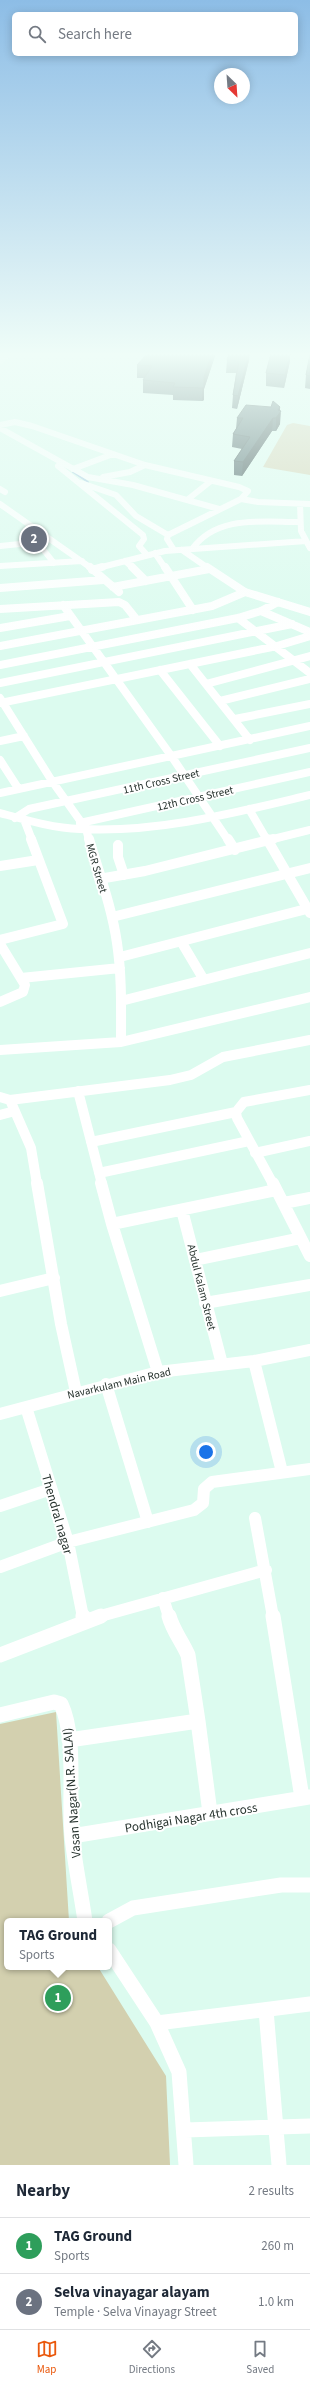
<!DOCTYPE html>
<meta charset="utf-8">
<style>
body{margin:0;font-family:"Source Sans 3",sans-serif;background:#f2f2f3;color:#1f2937}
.compass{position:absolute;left:214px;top:68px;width:36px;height:36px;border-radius:50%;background:#fff;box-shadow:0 2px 10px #0003;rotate:155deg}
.you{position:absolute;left:206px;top:1452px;width:14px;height:14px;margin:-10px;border:3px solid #fff;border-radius:50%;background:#1a73e8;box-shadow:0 0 0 6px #1a73e833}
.badge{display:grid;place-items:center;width:26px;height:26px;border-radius:50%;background:#ea580c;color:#fff;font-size:13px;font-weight:700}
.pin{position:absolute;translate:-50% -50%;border:2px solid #fff;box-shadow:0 1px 4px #0006}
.popup{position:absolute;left:4px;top:1918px;width:108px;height:52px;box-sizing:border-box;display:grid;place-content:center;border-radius:6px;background:#fff;filter:drop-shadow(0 1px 3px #0005);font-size:13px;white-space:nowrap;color:#747a83}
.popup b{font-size:15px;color:#1f2937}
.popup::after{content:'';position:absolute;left:50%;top:100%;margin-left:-8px;border:8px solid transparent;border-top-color:#fff}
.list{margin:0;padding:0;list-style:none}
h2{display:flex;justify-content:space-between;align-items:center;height:52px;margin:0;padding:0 16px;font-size:17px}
h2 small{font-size:13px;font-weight:400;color:#747a83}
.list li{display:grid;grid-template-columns:26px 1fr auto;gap:12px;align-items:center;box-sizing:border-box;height:56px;padding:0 16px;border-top:1px solid #e0e1e3}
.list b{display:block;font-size:15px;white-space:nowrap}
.list p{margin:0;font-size:13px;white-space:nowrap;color:#747a83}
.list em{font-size:13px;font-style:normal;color:#747a83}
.icon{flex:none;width:22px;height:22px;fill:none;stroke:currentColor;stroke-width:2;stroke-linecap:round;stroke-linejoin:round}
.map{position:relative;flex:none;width:310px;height:2165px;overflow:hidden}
.search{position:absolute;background:#fff;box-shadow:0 2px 10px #0003;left:12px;right:12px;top:12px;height:44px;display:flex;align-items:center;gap:10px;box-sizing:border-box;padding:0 14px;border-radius:6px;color:#747a83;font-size:15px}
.sheet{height:164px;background:#fff}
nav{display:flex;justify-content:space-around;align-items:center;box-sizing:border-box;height:56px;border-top:1px solid #e0e1e3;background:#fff;font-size:11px;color:#747a83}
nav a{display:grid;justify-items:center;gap:2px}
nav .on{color:#ea580c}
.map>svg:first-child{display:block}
.green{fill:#d3d0af}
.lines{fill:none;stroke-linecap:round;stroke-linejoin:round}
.stream{stroke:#a6cae2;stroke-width:2}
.minor-far4{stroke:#fff;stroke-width:6}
.minor-far3{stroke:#fff;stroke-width:8}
.minor-far2{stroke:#fff;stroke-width:10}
.minor-far1{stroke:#fff;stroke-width:12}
.minor{stroke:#fff;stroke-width:15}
.wall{fill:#304a4d}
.shaded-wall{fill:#273c3e}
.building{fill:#385659;stroke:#273c3e}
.labels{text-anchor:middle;stroke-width:4;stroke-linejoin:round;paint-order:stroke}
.street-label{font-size:11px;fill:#27332e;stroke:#fff}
.near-street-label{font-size:13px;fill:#27332e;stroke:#fff}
</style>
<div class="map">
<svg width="310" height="2165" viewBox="0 0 310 2165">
<rect width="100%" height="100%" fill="#dcfbef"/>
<path class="green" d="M 293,423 L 310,426 L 310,475 L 263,467 L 287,425 Z
M 56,1712 L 69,1921 L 7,1921 L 7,1967 L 98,1967 L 166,2076 L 170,2165 L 0,2165 L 0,1724 Z"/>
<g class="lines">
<path class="stream" d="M 73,472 L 88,482"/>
<path class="minor-far4" d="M 0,361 L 10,353
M 0,425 L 15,422 L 32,426 L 145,465 L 239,487 L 248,491 L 241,499 L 168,535 L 167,539 L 174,550
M 0,428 L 88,477 L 133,485 L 219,509
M 58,466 L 143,535 L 144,539 L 139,546 L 147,555
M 73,469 L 113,454
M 103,477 L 130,472 L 145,465
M 81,483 L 116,495 L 136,516 L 168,535
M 0,489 L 5,492
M 241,499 L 258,502 L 310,504
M 187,500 L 211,481
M 0,504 L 91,568
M 300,504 L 301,531 L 310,548
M 34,538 L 54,563
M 0,546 L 20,544 L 41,534
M 192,549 C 217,515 261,522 299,522
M 182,550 L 208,568
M 155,553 L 165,568
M 125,561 L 133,568
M 0,566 L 82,561
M 98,568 L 165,551 L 306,541"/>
<path class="minor-far3" d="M 90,567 L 119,592
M 132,567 L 146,581
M 165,567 L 193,610
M 207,567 L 245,592 L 310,612
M 92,570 L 102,567
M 113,587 L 209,569
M 0,588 L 103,580
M 63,605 L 172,757 L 228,840
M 0,609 L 119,602 L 125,605 L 137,620
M 261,611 L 310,632
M 238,618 L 310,673
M 0,628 L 70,616
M 0,646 L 212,606 L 245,592
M 190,664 L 250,740
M 0,665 L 238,618 L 261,611 L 278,602
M 160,670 L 220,746
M 0,683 L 292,624
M 206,684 L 310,656
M 0,698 L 52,781 L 86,829 L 89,840
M 220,701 L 310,679
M 0,703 L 277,646 L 310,636
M 235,719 L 310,704
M 0,741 L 24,736
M 0,760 L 18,788
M 0,793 L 310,726
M 249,809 L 267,840
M 0,813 C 26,820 53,828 80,829 C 158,833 234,813 310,795
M 15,818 L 29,809 L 310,748
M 25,822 L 32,840
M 80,823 L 310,772
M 269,840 L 310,830"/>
<path class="minor-far2" d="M 89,839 C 99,873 112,908 117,943 C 122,976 121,1009 121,1042
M 228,839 L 235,850
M 267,839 L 310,913
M 118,845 L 118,857 L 124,875
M 0,866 L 38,860
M 99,879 L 145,871 L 273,839
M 112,917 L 310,868
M 0,940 L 63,924 L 31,839
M 182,943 L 204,980
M 0,944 L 25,985 L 23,992 L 0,1002
M 120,957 L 310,908
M 21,978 L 120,968
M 121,1001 L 310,953
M 0,1050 L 121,1042 L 310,997
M 78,1091 L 102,1184
M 0,1097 L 10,1100 L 170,1080 L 191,1075 L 223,1057 L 310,1040
M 10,1100 L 31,1148 L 37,1184
M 236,1112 L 237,1118 L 273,1184
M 0,1115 L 15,1111
M 91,1142 L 236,1112 L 244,1102 L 310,1090
M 255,1153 L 310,1141
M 99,1173 L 249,1141"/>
<path class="minor-far1" d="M 37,1183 L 61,1324 L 76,1392
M 101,1183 L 112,1224 L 158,1372
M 273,1183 L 310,1256
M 284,1203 L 310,1198
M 182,1210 L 222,1364
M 112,1224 L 276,1190
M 195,1260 L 301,1238
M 0,1291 L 54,1278
M 205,1303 L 310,1285
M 254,1361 L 282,1472
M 106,1384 L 148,1522
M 26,1407 L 68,1542 L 83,1617
M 0,1414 L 158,1372 L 254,1361 L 310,1350
M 0,1506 L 51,1489
M 255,1518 L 273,1617
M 0,1567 L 68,1542 L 194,1510 L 203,1503 L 204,1489 L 212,1482 L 310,1469
M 163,1598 L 169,1617
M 97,1617 L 266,1570"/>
<path class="minor" d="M 83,1616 L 84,1621
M 273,1616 L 302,1798
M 0,1655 L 101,1616
M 0,1715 L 54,1702 L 61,1704 C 77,1737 68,1799 72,1837 C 75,1865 81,1893 85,1921
M 198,1721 L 210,1813
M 69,1740 L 198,1721 L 188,1655 C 182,1641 173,1631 169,1616
M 72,1836 L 310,1797
M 109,1921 L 133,1908 L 281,1885 L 310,1885
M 109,1950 L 157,2023 L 179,2072 L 186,2165
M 266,2010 L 279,2165
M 157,2023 L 310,2004
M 185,2130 L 310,2126"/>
</g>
<path class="wall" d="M 148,353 L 216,353 L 204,389 L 204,400 L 202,401 L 173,400 L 173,395 L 143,393 L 143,380 L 144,378 L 137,378 L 137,365 Z
M 271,353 L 290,353 L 290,361 L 284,388 L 266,386 L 266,373 Z
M 310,354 L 310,389 L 305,388 L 306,375 Z
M 227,360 L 249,360 L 237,409 L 232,408 L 233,395 L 236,373 L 226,373 Z
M 280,411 L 280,424 L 276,431 L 272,431 L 242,476 L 234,475 L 234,461 L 242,449 L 232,447 L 233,434 L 236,429 L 237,418 Z"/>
<path class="shaded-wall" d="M 212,353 L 216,353 L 204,389 L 204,400 L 202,401 L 202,388 L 204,377 Z
M 249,353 L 250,353 L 249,360 L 237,409 L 238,396 Z
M 290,353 L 290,361 L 284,388 L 285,375 Z
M 280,407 L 280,413 L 281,411 L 280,424 L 276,431 L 276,418 L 278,410 Z
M 273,418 L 272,431 L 242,476 L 243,462 Z"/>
<path class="building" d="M 148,353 L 212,353 L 204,377 L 204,387 L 202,388 L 173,387 L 175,383 L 143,380 L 152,366 L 137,365 Z
M 229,353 L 249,353 L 238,396 L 233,395 L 239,361 L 227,360 Z
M 271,353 L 290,353 L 285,375 L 266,373 Z
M 310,354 L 310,376 L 306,375 Z
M 273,401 L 280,407 L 278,410 L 281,411 L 276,418 L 273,418 L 243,462 L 234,461 L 250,437 L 233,434 L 243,418 L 237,418 L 246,405 L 271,407 Z"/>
<linearGradient id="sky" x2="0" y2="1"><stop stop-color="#8dbde6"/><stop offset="0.54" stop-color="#effdf8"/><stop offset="1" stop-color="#effdf8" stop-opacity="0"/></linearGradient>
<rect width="310" height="656" fill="url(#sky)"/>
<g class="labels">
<g class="street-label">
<text transform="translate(161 781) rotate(-13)" y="4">11th Cross Street</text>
<text transform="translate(195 798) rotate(-13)" y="4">12th Cross Street</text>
<text transform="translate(97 868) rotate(74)" y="4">MGR Street</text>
<text transform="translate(202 1287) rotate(76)" y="4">Abdul Kalam Street</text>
<text transform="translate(119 1383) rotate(-13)" y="4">Navarkulam Main Road</text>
</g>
<g class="near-street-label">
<text transform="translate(58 1514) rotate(74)" y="5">Thendral nagar</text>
<text transform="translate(71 1793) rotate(-94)" y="5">Vasan Nagar(N.R. SALAI)</text>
<text transform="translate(191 1817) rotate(-9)" y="5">Podhigai Nagar 4th cross</text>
</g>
</g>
</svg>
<svg class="compass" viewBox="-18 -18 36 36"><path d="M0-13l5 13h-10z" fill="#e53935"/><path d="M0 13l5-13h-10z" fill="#747a83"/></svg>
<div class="you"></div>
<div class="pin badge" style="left:58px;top:1998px;background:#2e9e5b">1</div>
<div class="popup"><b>TAG Ground</b>Sports</div>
<div class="pin badge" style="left:34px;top:539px;background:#6b7280">2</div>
<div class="search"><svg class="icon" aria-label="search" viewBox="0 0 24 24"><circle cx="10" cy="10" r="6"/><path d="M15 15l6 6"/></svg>Search here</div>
</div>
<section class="sheet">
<h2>Nearby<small>2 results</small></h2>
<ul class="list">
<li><span class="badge" style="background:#2e9e5b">1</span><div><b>TAG Ground</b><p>Sports</p></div><em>260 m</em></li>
<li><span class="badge" style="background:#6b7280">2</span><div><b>Selva vinayagar alayam</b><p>Temple · Selva Vinayagr Street</p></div><em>1.0 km</em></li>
</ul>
</section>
<nav>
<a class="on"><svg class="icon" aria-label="map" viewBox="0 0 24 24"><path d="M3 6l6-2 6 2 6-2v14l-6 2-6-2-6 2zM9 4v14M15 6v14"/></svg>Map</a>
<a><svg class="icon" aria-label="directions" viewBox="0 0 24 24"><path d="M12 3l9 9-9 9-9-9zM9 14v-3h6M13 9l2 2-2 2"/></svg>Directions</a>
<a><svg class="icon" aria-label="saved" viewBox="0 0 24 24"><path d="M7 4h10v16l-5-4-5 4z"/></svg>Saved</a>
</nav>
